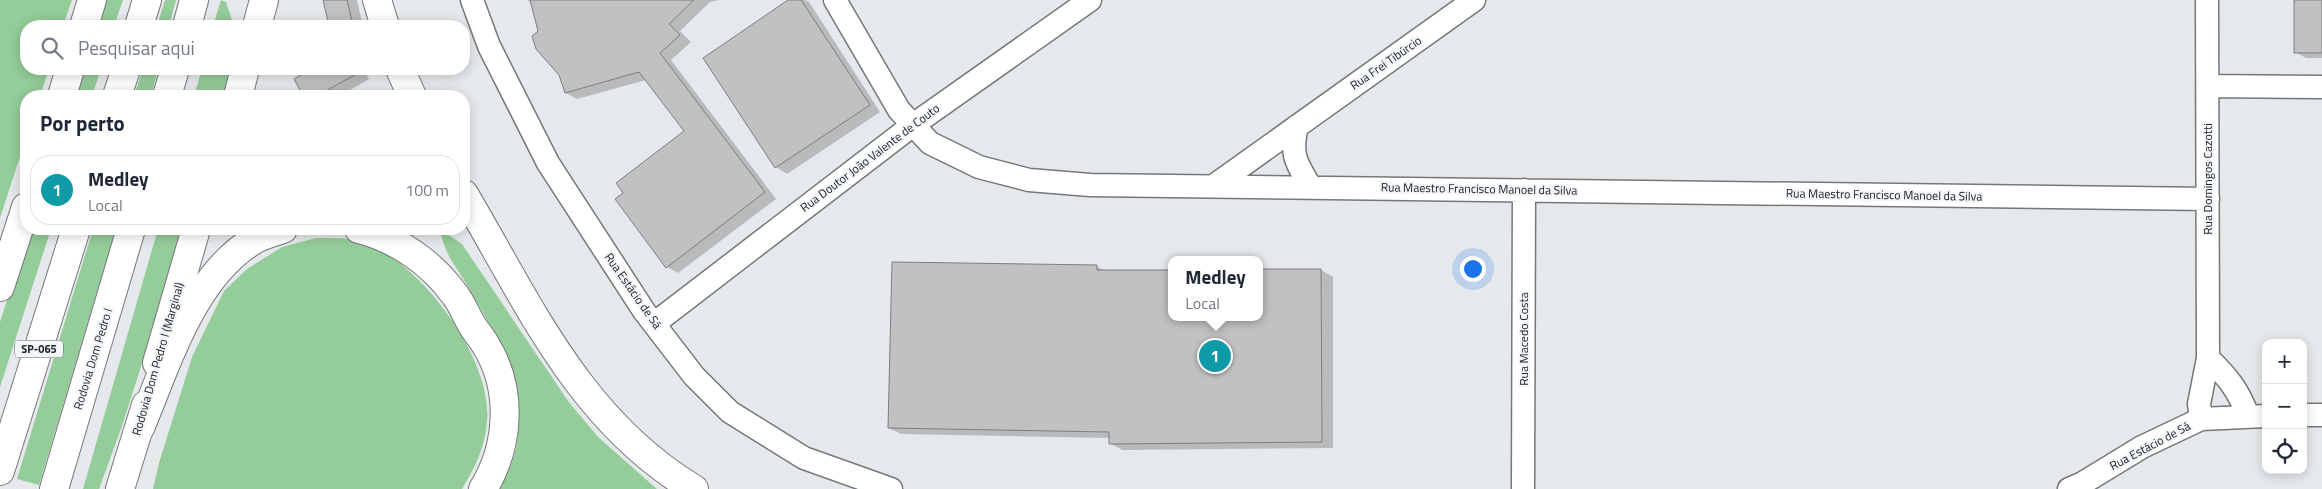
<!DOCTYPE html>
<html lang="pt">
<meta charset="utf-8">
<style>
body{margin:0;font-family:"Titillium Web",sans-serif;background:#f6f6f7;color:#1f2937}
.controls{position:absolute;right:15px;bottom:15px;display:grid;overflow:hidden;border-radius:10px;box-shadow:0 2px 12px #0003}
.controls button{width:45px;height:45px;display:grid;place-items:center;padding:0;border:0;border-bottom:1px solid #e0e1e3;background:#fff;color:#1f2937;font:25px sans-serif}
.you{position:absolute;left:1472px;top:268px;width:18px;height:18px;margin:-12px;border:4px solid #fff;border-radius:50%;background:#1a73e8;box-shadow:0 0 0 8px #1a73e833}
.badge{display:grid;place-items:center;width:32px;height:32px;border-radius:50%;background:#0b8043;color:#fff;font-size:16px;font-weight:700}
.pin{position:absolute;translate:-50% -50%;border:2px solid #fff;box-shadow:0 1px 5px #0006}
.popup{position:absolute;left:1168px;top:256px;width:95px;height:65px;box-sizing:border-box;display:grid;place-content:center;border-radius:10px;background:#fff;filter:drop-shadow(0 1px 4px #0005);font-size:16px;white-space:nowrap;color:#747a83}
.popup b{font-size:19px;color:#1f2937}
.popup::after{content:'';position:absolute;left:50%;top:100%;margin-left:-10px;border:10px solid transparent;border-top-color:#fff}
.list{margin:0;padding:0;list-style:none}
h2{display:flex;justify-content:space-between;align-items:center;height:65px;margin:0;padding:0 20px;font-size:21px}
h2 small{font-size:16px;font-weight:400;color:#747a83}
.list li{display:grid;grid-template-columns:32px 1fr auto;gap:15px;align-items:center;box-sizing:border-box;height:70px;margin:0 10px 10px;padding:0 10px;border:1px solid #e0e1e3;border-radius:20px}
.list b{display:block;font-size:19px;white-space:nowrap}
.list p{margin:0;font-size:16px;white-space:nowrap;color:#747a83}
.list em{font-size:16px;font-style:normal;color:#747a83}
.icon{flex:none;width:28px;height:28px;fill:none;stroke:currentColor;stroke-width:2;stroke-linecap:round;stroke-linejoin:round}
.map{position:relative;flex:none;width:2322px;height:489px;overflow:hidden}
.search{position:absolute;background:#fff;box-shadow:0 2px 12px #0003;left:20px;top:20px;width:450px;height:55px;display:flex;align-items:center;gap:12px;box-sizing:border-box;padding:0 18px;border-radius:20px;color:#747a83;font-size:19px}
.panel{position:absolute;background:#fff;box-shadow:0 2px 12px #0003;left:20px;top:90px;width:450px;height:145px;border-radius:20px}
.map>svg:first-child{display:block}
.green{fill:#94cc9a}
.shadow{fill:#0003}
.building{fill:#c1c1c4;stroke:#7e7e81}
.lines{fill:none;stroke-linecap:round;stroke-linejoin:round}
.minor-casing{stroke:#757779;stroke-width:25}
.trunk-casing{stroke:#757779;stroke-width:30}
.motorway-casing{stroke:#757779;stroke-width:30}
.minor{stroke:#fff;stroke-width:22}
.trunk{stroke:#fff;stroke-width:28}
.motorway{stroke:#fff;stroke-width:28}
.labels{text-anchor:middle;stroke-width:4.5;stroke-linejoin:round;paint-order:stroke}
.shield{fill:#f3f6f9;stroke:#606263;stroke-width:1}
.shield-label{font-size:11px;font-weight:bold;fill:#212223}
.street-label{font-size:12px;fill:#212223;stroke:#f3f6f9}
</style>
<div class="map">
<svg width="2322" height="489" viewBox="0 0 2322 489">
<rect width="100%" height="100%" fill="#e6e9eb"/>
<path class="green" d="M 0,0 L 72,0 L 63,26 L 26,26 L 26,69 L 49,69 L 40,96 L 26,96 L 26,138 L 0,218 Z
M 104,0 L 123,0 L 114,26 L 96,26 Z
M 165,0 L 176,0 L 169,26 L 157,26 Z
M 221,0 L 226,2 L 234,26 L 213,26 Z
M 82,69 L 101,69 L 92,96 L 73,96 Z
M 143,69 L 158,69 L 151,96 L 134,96 Z
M 202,69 L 232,69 L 224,96 L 194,96 Z
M 30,229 L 51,229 L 0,387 L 0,322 Z
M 93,229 L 116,229 L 39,485 L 17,479 Z
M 158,229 L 185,229 L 122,426 L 99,489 L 83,489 Z
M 440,229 L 462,244 L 568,401 L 598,437 L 657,489 L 498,489 C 543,424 505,349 470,290 C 457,267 445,257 440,229 Z
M 316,238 C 333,238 353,237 369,244 C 424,268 493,360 487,422 C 485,447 475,468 462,489 L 153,489 L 159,463 L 192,357 L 224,291 L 247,269 L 282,247 Z"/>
<path class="shadow" d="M 324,0 L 357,0 L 363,26 L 330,26 Z
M 528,0 L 719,0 L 710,2 L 680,31 L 691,42 L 671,60 L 776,199 L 678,273 L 667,267 L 625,193 L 685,132 L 646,80 L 577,99 L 566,93 L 561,74 L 540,31 L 532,5 Z
M 791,0 L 805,0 L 809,2 L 880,112 L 787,174 L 776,167 Z
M 2295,0 L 2322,0 L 2322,58 L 2306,58 L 2295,52 Z
M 314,69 L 363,69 L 369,79 L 340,96 L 305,96 L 295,80 Z
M 1096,266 L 1105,271 L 1171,271 L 1171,317 L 1259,317 L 1259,270 L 1321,270 L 1333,277 L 1333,448 L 1122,450 L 1110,443 L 1110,438 L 901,434 L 889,428 Z"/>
<path class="building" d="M 323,0 L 347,0 L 353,26 L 329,26 Z
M 530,0 L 694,0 L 669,24 L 680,35 L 660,53 L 765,192 L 666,268 L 615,199 L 623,193 L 616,183 L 684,131 L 639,72 L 565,93 L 559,75 L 536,49 L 532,36 L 538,31 Z
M 788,0 L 801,0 L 870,105 L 775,168 L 703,58 Z
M 2294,0 L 2322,0 L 2322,53 L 2294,53 Z
M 311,69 L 365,69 L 317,96 L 303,96 L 294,79 Z
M 892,262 L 1097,265 L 1097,270 L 1171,270 L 1171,317 L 1259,317 L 1259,269 L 1321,269 L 1322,442 L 1109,444 L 1109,432 L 888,428 Z"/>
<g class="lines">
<g class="minor-casing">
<path id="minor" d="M 472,0 L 489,46 L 548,163 L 644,311 L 694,376 L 730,412 L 804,458 L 891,489
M 835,0 L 899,110 L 930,143 L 979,167 L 1029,180 L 1090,185 L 2208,199
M 2208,86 L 2322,87
M 1297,126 C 1290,156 1296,162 1311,188
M 1215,185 L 1474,0
M 655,323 L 913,125 L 1090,0
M 2208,358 C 2227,376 2239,391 2248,416
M 2303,415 L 2322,415
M 2201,419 L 2199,404 L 2208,358 L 2207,0
M 1523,489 L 1524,190
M 2069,489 L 2083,483 L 2142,447 L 2201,419 L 2266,416"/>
</g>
<g class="trunk-casing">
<path id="trunk" d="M 84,26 L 92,0
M 257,26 L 264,0
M 62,96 L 70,69
M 238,96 L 245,69
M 0,287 L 26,207
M 157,363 L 196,229
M 120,489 L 146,405"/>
</g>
<g class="motorway-casing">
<path id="motorway" d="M 377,0 L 385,26
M 139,26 L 147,0
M 187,26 L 194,0
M 400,69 L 412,96
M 117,96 L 126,69
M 167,96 L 175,69
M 464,194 C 529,304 579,420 694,489
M 359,229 C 398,239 432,263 455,295 C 462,304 466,315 472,325 C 476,332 481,337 485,344 C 513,388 510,445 483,489
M 140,428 C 167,364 192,277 254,240 C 263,235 274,232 283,229
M 0,471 L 76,229
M 54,489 L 131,229"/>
</g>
<use href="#minor" class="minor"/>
<use href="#trunk" class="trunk"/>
<use href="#motorway" class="motorway"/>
</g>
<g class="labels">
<rect class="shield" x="15" y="340.5" width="48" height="17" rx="4"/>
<g class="shield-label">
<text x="39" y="353">SP-065</text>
</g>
<g class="street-label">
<text transform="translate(1386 63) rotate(-35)" y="4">Rua Frei Tibúrcio</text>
<text transform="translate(870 158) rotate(-37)" y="4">Rua Doutor João Valente de Couto</text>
<text transform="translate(2208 179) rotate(-90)" y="4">Rua Domingos Cazotti</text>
<text transform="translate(1479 189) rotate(1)" y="4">Rua Maestro Francisco Manoel da Silva</text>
<text transform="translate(1884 195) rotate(1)" y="4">Rua Maestro Francisco Manoel da Silva</text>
<text transform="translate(633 291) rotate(55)" y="4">Rua Estácio de Sá</text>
<text transform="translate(1524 339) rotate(-90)" y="4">Rua Macedo Costa</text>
<text transform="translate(93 359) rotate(-73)" y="4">Rodovia Dom Pedro I</text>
<text transform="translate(158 359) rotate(-74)" y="4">Rodovia Dom Pedro I (Marginal)</text>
<text transform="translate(2150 446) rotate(-28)" y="4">Rua Estácio de Sá</text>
</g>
</g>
</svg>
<div class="controls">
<button>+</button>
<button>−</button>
<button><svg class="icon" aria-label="locate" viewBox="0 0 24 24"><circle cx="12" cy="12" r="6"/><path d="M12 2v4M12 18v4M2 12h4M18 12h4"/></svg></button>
</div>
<div class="you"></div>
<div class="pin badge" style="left:1215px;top:356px;background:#0f9aa8">1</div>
<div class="popup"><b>Medley</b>Local</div>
<div class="search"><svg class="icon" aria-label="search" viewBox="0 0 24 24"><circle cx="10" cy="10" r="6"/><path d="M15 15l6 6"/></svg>Pesquisar aqui</div>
<section class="panel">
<h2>Por perto<small></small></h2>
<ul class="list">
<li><span class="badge" style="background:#0f9aa8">1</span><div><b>Medley</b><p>Local</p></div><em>100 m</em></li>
</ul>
</section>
</div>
